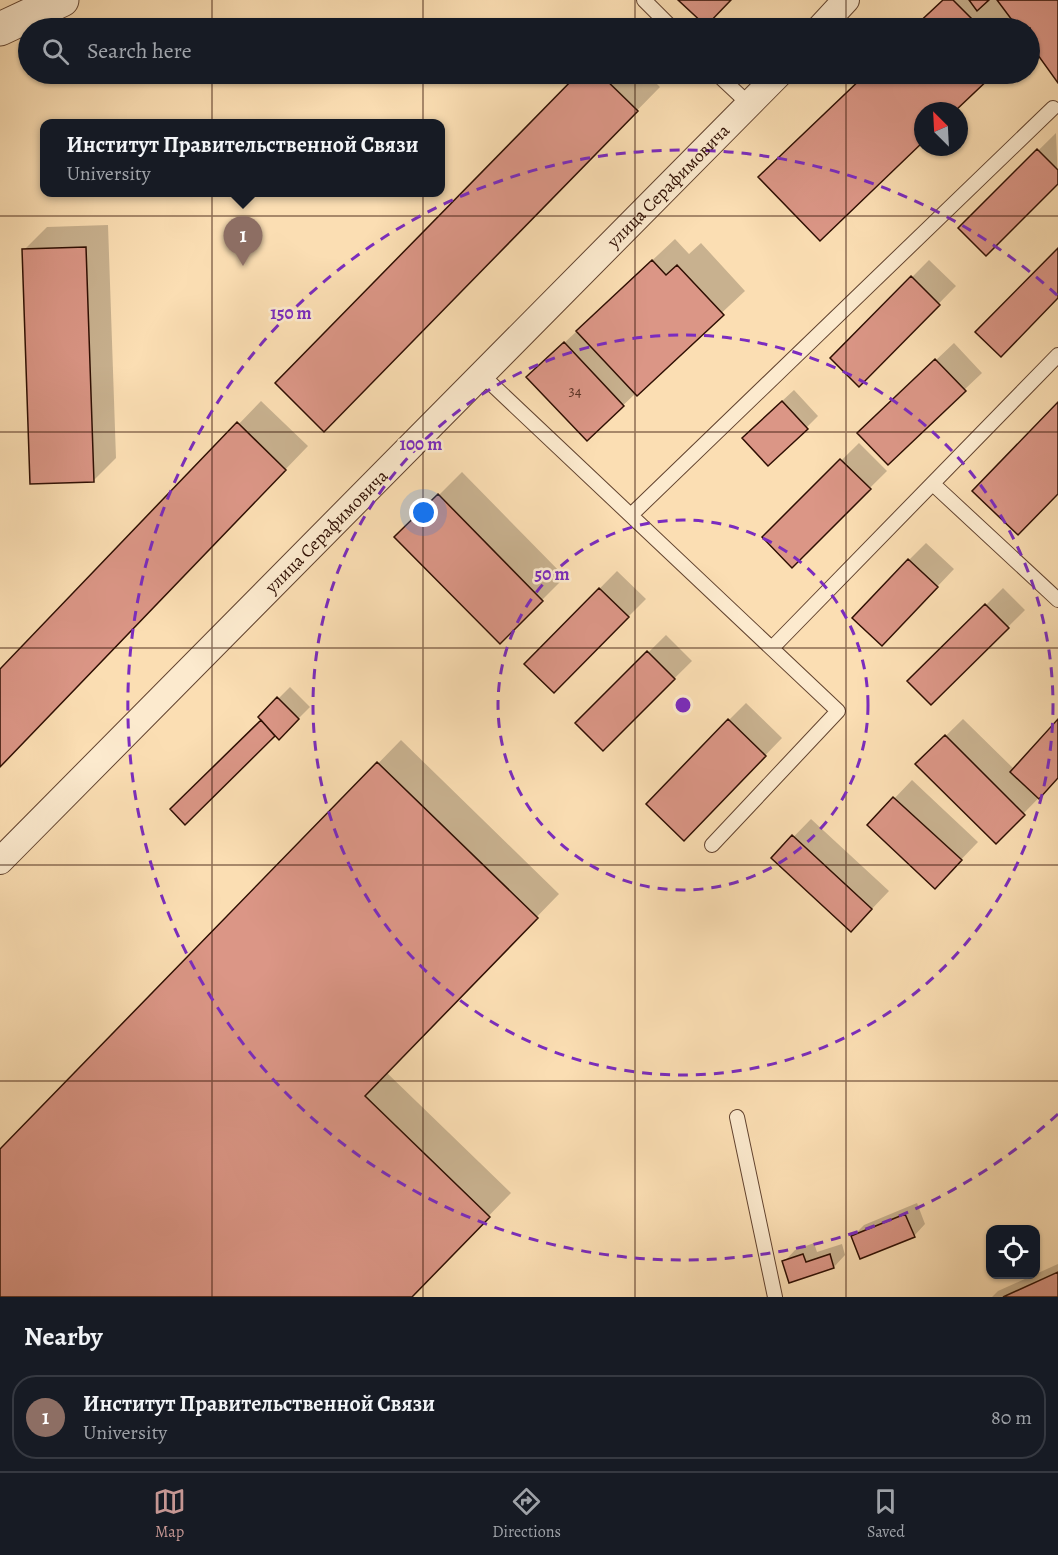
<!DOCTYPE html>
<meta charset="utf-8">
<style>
body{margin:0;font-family:Alegreya,serif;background:#242831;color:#f1f3f6}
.controls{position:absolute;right:18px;bottom:18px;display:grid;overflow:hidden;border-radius:12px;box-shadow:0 2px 4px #0004}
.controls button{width:54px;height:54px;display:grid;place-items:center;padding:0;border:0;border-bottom:2px solid #363941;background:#171b24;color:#f1f3f6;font:30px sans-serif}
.compass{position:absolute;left:914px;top:102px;width:54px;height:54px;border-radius:50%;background:#171b24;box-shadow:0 2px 4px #0004;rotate:336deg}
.you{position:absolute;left:424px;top:513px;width:21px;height:21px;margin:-15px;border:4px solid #fff;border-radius:50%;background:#1a73e8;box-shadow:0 0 0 9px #1a73e833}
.badge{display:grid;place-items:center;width:39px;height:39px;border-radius:50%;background:#c59692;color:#fff;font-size:20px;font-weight:700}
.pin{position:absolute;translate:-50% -50px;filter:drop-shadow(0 2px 3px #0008)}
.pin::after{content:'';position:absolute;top:32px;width:21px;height:18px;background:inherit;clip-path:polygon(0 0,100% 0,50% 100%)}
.popup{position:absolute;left:40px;top:119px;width:405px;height:78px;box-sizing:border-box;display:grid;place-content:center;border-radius:12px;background:#171b24;filter:drop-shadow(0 2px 4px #0005);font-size:20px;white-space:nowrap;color:#9ea1a6}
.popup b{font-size:22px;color:#f1f3f6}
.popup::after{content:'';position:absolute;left:50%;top:100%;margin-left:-12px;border:12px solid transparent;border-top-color:#171b24}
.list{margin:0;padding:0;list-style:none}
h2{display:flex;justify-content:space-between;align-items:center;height:78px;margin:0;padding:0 24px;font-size:26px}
h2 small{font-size:20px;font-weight:400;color:#9ea1a6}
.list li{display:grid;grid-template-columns:39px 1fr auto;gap:18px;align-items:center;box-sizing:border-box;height:84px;margin:0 12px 12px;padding:0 12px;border:2px solid #363941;border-radius:24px}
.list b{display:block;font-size:22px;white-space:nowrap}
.list p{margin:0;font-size:20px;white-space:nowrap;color:#9ea1a6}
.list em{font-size:20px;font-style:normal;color:#9ea1a6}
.icon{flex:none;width:33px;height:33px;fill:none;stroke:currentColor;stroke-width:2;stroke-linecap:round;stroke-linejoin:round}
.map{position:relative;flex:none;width:1058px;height:1297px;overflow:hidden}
.search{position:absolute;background:#171b24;box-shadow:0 2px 4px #0004;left:18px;right:18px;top:18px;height:66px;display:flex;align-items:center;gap:15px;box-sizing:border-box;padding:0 21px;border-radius:33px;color:#9ea1a6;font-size:22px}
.sheet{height:174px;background:#171b24}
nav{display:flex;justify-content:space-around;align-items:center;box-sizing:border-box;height:84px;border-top:2px solid #363941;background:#171b24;font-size:16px;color:#9ea1a6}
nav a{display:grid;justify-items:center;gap:3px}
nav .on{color:#c59692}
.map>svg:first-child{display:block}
.shadow{fill:#0003}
.building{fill:#db9686;stroke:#2f0f03;stroke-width:1.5}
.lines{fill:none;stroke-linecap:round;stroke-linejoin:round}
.service-casing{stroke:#62432f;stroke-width:16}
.minor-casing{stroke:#62432f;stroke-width:28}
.tertiary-casing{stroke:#62432f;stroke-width:35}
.service{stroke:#fceace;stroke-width:14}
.minor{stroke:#fceace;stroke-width:26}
.tertiary{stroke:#fceace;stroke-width:33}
.grid{fill:none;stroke:#2f0f03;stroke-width:1.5;stroke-opacity:0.55}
.ring{fill:none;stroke:#7b2cbf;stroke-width:3;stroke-dasharray:10 8}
.labels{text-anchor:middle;stroke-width:5;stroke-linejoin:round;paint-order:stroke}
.number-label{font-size:15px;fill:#5a3124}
.street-label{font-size:18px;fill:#2f0f03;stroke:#fceace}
.centre{fill:#7b2cbf;stroke:#fceace;stroke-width:3}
.ring-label{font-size:18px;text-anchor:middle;font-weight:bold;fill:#7b2cbf;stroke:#fceace;stroke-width:5;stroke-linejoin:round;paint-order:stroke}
</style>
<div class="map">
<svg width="1058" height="1297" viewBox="0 0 1058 1297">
<rect width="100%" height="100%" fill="#fbdeb3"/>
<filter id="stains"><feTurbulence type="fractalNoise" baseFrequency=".00333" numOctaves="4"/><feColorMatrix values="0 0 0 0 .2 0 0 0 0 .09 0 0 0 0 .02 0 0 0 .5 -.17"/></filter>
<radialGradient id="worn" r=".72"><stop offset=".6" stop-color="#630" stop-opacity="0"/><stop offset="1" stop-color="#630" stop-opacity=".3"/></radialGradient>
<path class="shadow" d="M 944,0 L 1058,0 L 1058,80 L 1030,41 L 1030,28 L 914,28 Z
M 580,74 L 647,74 L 660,87 L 347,407 L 277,383 Z
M 867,74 L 992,74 L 953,111 L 923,111 L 923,140 L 783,154 Z
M 1056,133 L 1058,182 L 960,228 Z
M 108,225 L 116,458 L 93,481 L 24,250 L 47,227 Z
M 675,239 L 689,254 L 701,243 L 745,291 L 587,439 L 546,360 Z
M 929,260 L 956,286 L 859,385 L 832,358 Z
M 954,343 L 982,373 L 964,390 L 877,416 Z
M 794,390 L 818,416 L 807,427 L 755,426 Z
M 261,401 L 308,446 L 0,766 L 0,671 Z
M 859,443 L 887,471 L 792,565 L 764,537 Z
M 462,472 L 565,577 L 500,642 L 397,537 Z
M 926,543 L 954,569 L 899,627 L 909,560 Z
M 617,571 L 646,599 L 554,691 L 526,663 Z
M 1003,588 L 1025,610 L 931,703 L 910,681 Z
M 666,635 L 692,661 L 603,749 L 577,723 Z
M 290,687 L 310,707 L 279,738 L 275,734 L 185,823 L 263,720 L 260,717 Z
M 746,703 L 782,738 L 701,822 L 729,720 Z
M 963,719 L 1014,769 L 1058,721 L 1058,778 L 996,842 L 917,764 Z
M 401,740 L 559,894 L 386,1072 L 511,1193 L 410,1297 L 0,1297 L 0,1151 Z
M 912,780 L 978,842 L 952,869 L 869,825 Z
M 811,819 L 889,891 L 869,912 L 773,858 Z
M 917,1203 L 925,1224 L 914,1236 L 853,1236 L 864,1225 Z
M 814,1243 L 817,1252 L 842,1244 L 845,1255 L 834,1267 L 790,1281 L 784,1262 L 795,1250 Z
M 1058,1264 L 1058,1297 L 992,1297 L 998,1291 Z"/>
<path class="building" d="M 678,0 L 731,0 L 706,26 Z
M 943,0 L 953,0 L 981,28 L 913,28 Z
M 969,0 L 989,0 L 977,11 Z
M 997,0 L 1058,0 L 1058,83 L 1030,44 L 1030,28 L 1018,28 Z
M 578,74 L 600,74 L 638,111 L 324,432 L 275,383 Z
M 866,74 L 994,74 L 955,111 L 923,111 L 923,142 L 820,241 L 758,177 Z
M 1037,149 L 1058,170 L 1058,184 L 986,256 L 958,228 Z
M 86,247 L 94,482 L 30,484 L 22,249 Z
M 1058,248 L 1058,298 L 1001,357 L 975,332 Z
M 652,260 L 666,275 L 677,265 L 724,315 L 637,396 L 576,331 Z
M 911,276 L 940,305 L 859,387 L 830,358 Z
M 564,342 L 624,406 L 587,441 L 526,377 Z
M 935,359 L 966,391 L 888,465 L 857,433 Z
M 782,401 L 808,429 L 768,466 L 742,438 Z
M 1058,402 L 1058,494 L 1018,535 L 972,491 Z
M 237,422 L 286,470 L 0,767 L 0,669 Z
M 840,459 L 871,489 L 792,568 L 762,537 Z
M 438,494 L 543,601 L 500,644 L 394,537 Z
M 908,559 L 938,587 L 882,646 L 852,618 Z
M 599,588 L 629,617 L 554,693 L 524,664 Z
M 985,604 L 1009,628 L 931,705 L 907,681 Z
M 647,651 L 675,679 L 603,751 L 575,723 Z
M 277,697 L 299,719 L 279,740 L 258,717 Z
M 728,719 L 766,756 L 684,841 L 646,804 Z
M 1058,719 L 1058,778 L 1039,799 L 1010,772 Z
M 261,720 L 275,736 L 185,825 L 170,809 Z
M 945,735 L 1025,815 L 996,844 L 915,764 Z
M 377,762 L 538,918 L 365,1096 L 490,1217 L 412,1297 L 0,1297 L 0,1149 Z
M 893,797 L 962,860 L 935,889 L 867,825 Z
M 792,835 L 872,909 L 851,932 L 771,858 Z
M 905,1214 L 915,1237 L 860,1259 L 851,1236 Z
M 803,1254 L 806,1262 L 830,1254 L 834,1268 L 789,1283 L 782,1261 Z
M 1058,1272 L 1058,1297 L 1003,1297 Z"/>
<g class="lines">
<g class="service-casing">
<path id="service" d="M 644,0 L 672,28
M 717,74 L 750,105
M 482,375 L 838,711 L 712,845
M 933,484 L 1058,600
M 631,515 L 1053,108
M 772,648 L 1058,355
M 737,1117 L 775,1297"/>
</g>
<g class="minor-casing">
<g id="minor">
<path d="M 820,28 L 846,0"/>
<path id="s1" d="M 0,861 L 779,74"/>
</g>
</g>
<g class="tertiary-casing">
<path id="tertiary" d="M 0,29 L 62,0"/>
</g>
<use href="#service" class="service"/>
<use href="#minor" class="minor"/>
<use href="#tertiary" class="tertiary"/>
</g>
<path class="grid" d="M 212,0 L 212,28M 423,0 L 423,28M 635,0 L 635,28M 846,0 L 846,28M 212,74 L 212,1297M 423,74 L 423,1297M 635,74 L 635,1297M 846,74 L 846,1297M 0,216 L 1058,216M 0,432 L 1058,432M 0,648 L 1058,648M 0,865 L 1058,865M 0,1081 L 1058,1081"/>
<g class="ring">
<circle cx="683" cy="705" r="185"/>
<circle cx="683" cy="705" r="370"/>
<path d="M1058 1114A555 555 0 1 1 1058 296"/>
</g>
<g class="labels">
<g class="number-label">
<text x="575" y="396">34</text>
</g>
<g class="street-label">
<text dy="6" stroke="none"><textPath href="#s1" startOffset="950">улица Серафимовича</textPath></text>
<text dy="6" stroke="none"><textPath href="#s1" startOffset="464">улица Серафимовича</textPath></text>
</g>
</g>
<circle cx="683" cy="705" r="9" class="centre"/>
<g class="ring-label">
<text x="291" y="319">150 m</text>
<text x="421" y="450">100 m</text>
<text x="552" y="580">50 m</text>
</g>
<rect width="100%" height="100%" filter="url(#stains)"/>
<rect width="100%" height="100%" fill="url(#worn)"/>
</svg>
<div class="controls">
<button><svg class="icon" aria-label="locate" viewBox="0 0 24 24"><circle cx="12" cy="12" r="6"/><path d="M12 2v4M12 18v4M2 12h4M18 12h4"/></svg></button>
</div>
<svg class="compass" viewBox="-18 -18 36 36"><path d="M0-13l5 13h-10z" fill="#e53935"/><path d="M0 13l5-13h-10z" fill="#9ea1a6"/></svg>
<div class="you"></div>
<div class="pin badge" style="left:243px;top:266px;background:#8d6e63">1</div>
<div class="popup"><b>Институт Правительственной Связи</b>University</div>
<div class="search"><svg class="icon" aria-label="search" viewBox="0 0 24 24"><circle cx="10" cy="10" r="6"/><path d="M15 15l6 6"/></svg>Search here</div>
</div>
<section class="sheet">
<h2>Nearby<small></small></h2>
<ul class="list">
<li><span class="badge" style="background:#8d6e63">1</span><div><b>Институт Правительственной Связи</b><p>University</p></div><em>80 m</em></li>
</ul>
</section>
<nav>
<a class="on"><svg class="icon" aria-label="map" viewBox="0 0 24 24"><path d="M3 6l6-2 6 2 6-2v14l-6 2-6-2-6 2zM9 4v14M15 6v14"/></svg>Map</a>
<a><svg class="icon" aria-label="directions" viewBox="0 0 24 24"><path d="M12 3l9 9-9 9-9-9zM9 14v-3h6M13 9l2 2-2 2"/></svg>Directions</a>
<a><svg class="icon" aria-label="saved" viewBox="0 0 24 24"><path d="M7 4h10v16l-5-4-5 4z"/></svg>Saved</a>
</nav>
